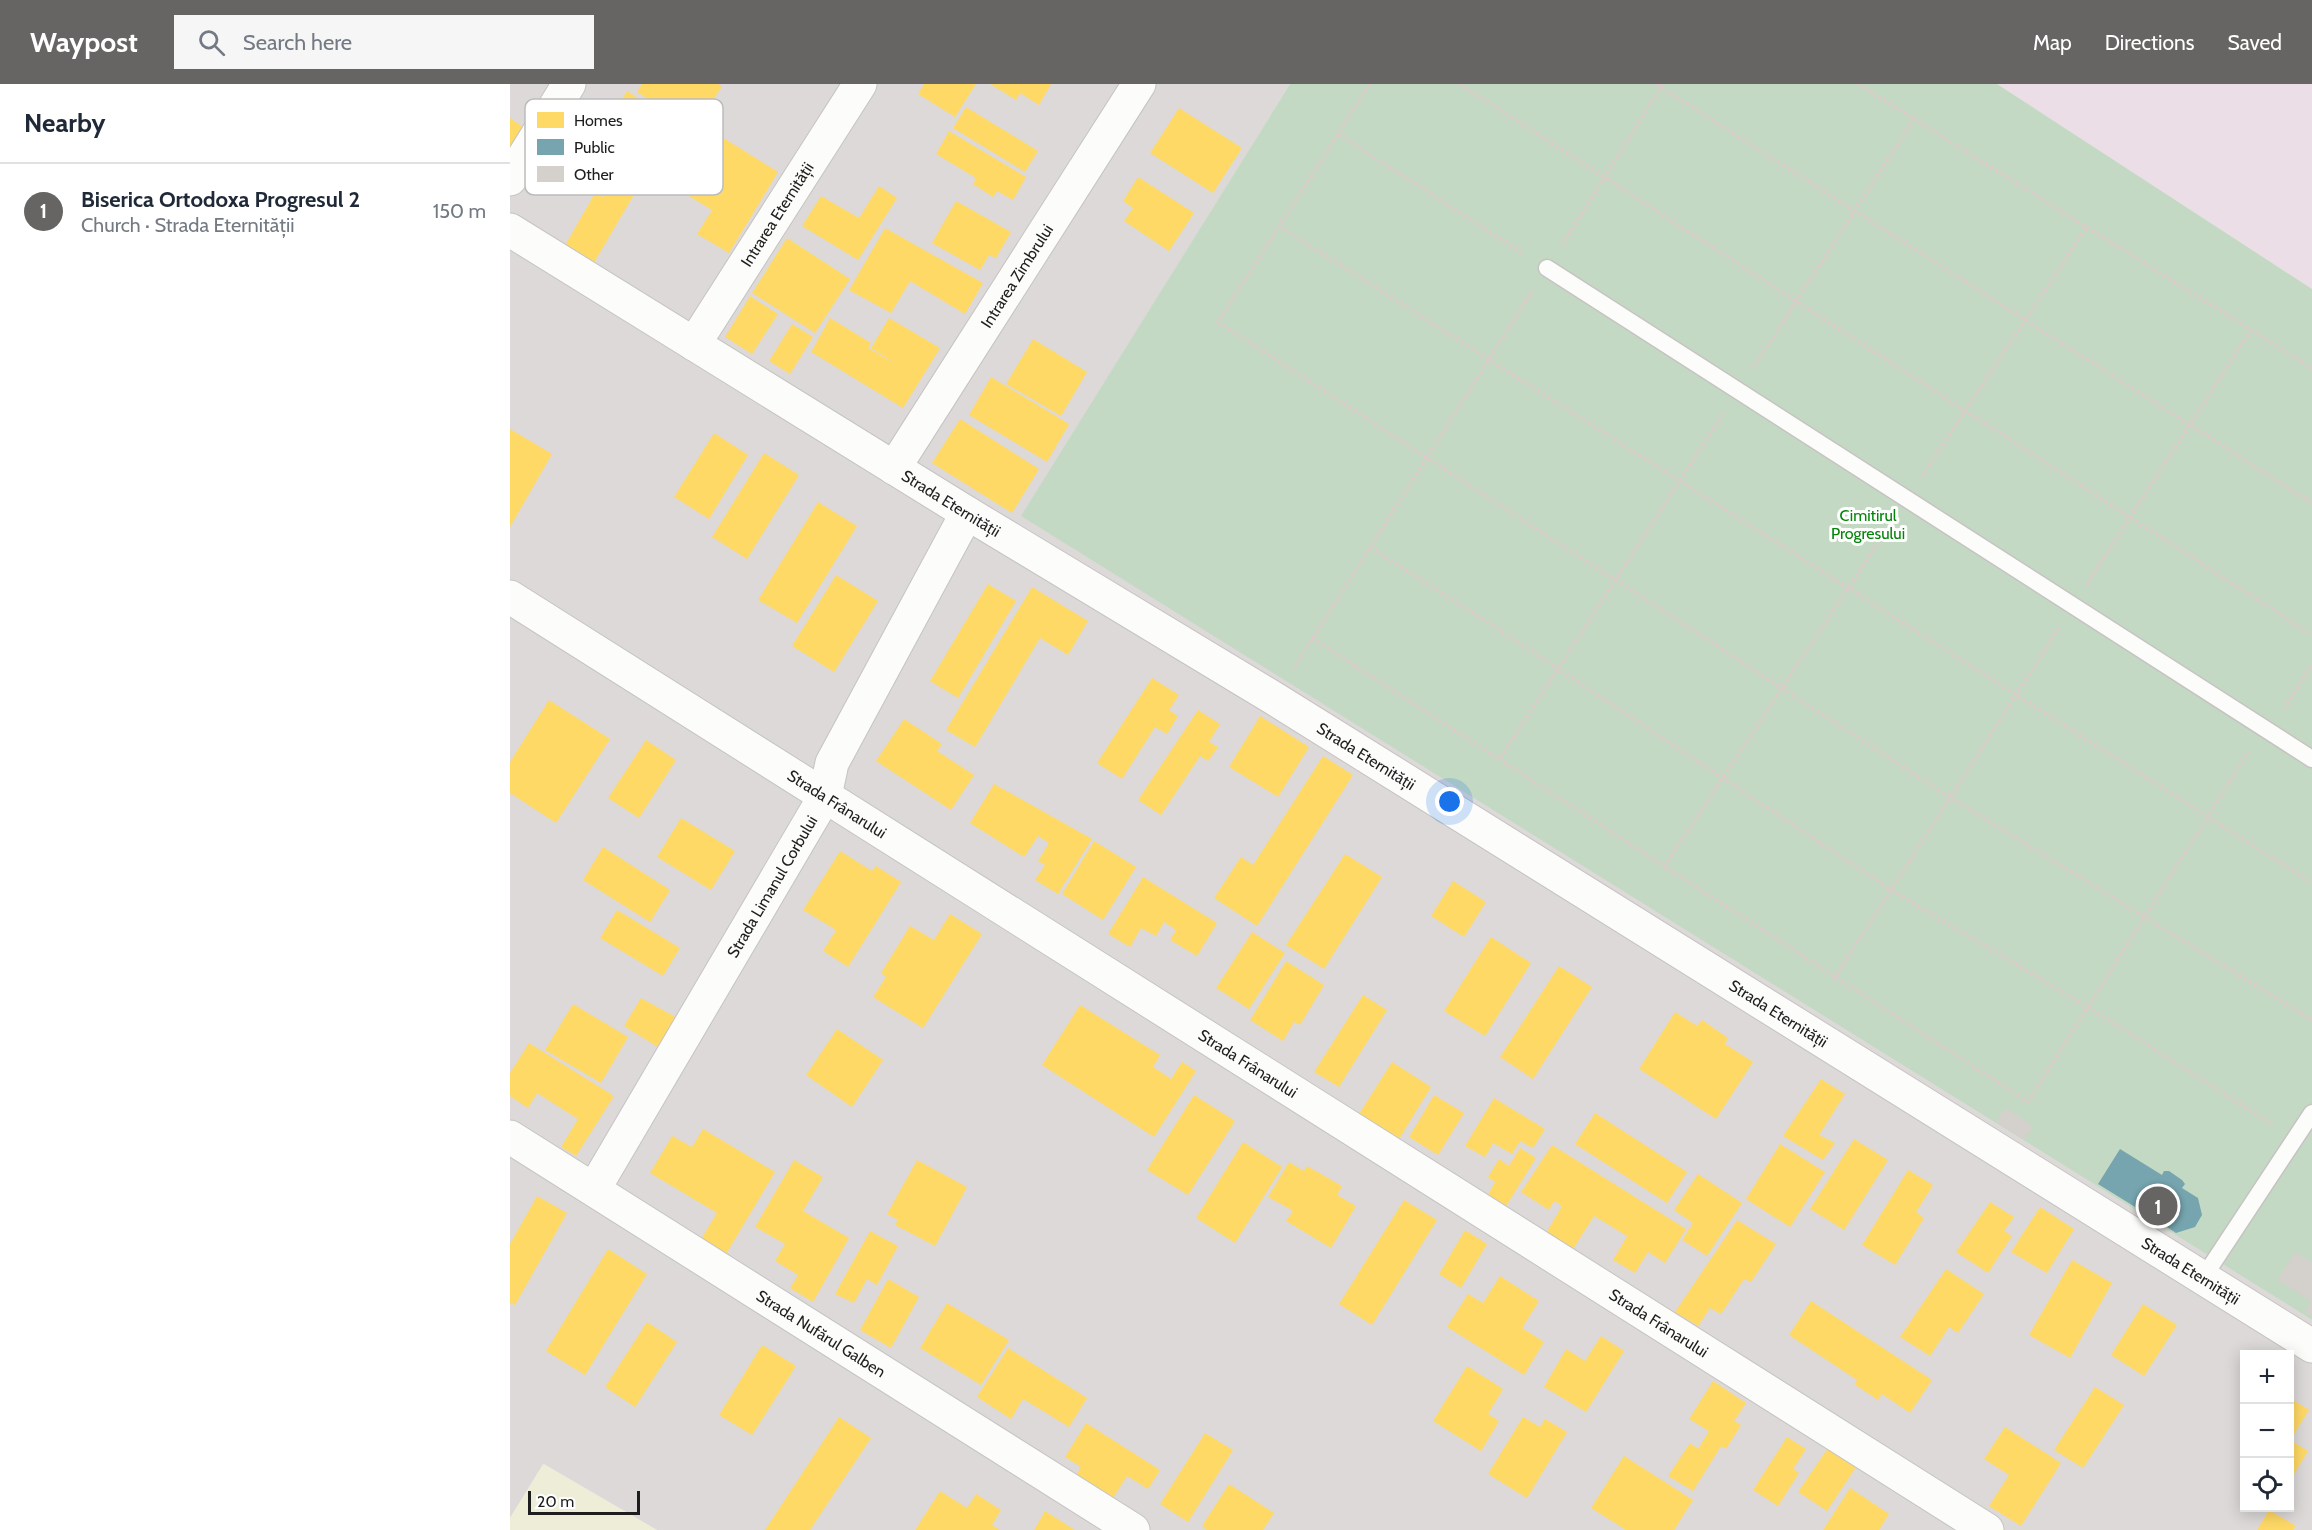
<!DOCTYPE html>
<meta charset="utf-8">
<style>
body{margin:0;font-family:Cabin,sans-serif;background:#f6f6f7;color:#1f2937}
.controls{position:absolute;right:18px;bottom:18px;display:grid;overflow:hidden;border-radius:0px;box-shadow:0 3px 15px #0003}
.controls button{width:54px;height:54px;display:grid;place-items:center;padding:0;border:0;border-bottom:2px solid #e0e1e3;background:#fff;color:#1f2937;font:30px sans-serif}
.scale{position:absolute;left:18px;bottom:15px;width:112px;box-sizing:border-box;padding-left:6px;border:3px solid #1e1e1e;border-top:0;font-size:16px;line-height:21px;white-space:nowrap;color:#1e1e1e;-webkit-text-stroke:4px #fff;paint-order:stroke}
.you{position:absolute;left:940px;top:718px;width:21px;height:21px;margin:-15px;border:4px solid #fff;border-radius:50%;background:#1a73e8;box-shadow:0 0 0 9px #1a73e833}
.badge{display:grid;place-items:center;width:39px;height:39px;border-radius:50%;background:#666564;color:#fff;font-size:20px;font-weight:700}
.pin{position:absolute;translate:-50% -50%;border:3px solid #fff;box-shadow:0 2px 6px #0006}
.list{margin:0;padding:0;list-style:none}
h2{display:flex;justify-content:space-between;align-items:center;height:78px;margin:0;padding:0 24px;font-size:26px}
h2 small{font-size:20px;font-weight:400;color:#747a83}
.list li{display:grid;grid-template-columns:39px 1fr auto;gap:18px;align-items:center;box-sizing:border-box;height:96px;padding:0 24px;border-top:2px solid #e0e1e3}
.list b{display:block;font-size:22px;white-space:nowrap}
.list p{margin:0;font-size:20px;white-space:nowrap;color:#747a83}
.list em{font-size:20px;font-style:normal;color:#747a83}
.icon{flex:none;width:33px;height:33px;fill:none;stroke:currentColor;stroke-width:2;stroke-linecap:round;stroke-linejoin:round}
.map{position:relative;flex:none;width:1802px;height:1446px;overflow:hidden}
header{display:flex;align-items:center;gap:36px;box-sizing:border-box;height:84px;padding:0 30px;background:#666564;color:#fff}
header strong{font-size:28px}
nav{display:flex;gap:33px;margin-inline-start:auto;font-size:21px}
.search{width:420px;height:54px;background:#f6f6f7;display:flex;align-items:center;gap:15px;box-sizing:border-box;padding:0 21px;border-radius:0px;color:#747a83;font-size:22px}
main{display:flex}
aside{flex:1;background:#fff}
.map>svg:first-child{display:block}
.residential{fill:#dcd9d8;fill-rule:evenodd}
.industrial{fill:#ebdee6}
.farmland{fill:#eeedd8}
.cemetery{fill:#c4d9c3}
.homes{fill:#ffd966}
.public{fill:#76a5af}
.building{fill:#d4d0cc}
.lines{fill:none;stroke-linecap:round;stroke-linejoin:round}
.service-casing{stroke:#c5c4c2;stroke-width:19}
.minor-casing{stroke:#c5c4c2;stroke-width:35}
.path{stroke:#dbcbc9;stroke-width:4;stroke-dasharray:3 3;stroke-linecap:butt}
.service{stroke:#fcfcfb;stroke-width:16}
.minor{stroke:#fcfcfb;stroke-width:33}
.labels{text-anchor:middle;stroke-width:6;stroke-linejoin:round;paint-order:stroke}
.street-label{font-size:16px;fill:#1e1e1e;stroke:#fff}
.park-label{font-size:16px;fill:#028508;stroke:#fff}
.key{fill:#fff;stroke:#bcbcbc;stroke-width:1.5}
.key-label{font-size:16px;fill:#1e1e1e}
</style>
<header>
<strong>Waypost</strong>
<div class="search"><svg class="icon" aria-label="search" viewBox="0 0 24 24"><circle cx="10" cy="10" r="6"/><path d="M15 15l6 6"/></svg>Search here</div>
<nav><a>Map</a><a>Directions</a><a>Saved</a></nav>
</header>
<main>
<aside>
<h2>Nearby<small></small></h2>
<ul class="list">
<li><span class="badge">1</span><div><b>Biserica Ortodoxa Progresul 2</b><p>Church · Strada Eternității</p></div><em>150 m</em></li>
</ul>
</aside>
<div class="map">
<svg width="1802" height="1446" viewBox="0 0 1802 1446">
<rect width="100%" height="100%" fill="#edeae6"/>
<path class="residential" d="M 0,0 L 780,0 L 512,432 L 1802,1236 L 1802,1446 L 147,1446 L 34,1380 L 0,1434 ZM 1734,1270 L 1780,1270 L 1780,1424 L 1734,1424 Z"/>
<path class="industrial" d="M 1487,0 L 1802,0 L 1802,205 Z"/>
<path class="farmland" d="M 33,1380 L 147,1446 L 0,1446 L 0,1434 Z"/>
<path class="cemetery" d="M 780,0 L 1487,0 L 1802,205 L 1802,1236 L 511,432 Z"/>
<path class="homes" d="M 132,0 L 208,0 L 212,2 L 185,45 L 127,8 Z
M 414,0 L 466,0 L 445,33 L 408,10 Z
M 480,0 L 541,0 L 529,21 L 510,9 L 506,16 Z
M 117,7 L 182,49 L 157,88 L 131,72 L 138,62 L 98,37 Z
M 456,23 L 528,67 L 515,88 L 443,44 Z
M 669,24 L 732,64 L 703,109 L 640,69 Z
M 0,34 L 13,43 L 0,64 Z
M 194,42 L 268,88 L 219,169 L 187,150 L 202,126 L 159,100 Z
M 439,47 L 516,93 L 503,116 L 487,107 L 483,113 L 463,100 L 466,94 L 426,70 Z
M 72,59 L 132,97 L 82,182 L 53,165 L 85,109 L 97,115 L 54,88 Z
M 628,93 L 684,129 L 659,167 L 614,137 L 623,124 L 613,117 Z
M 369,102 L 387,114 L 348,176 L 292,142 L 311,112 L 349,134 Z
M 446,117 L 501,148 L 486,174 L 479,171 L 470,186 L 422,159 Z
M 375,144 L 473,199 L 455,230 L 400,197 L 381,229 L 339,206 Z
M 277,154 L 340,195 L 305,249 L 242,209 Z
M 240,212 L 268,230 L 242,270 L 215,253 Z
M 320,234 L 361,259 L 358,264 L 389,282 L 361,264 L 379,234 L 430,264 L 393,324 L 301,268 Z
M 282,240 L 303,253 L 280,290 L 259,277 Z
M 523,255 L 577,288 L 551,332 L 496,300 Z
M 481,293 L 559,340 L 537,378 L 459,331 Z
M 450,335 L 529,385 L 502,429 L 422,379 Z
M 0,345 L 42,370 L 0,443 Z
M 204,349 L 238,371 L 199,435 L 164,413 Z
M 254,369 L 289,391 L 237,475 L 202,453 Z
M 308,418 L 347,442 L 287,539 L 248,516 Z
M 326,491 L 368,517 L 324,588 L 282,562 Z
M 478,500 L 506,517 L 448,614 L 420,597 Z
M 522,503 L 578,537 L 558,571 L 530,554 L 465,663 L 436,646 Z
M 642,594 L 669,611 L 659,626 L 668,632 L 657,650 L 645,643 L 612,695 L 587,679 Z
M 39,616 L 100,655 L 46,739 L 0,709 L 0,678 Z
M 688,626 L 710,640 L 699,658 L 708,663 L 698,677 L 690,672 L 651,731 L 628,716 Z
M 750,632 L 799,663 L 768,713 L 719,683 Z
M 394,635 L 432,660 L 427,667 L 464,691 L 441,726 L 366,677 Z
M 136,656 L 166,676 L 129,734 L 98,714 Z
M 813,672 L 843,691 L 747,842 L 704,814 L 731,773 L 743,781 Z
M 484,700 L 582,755 L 548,810 L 525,796 L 535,781 L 528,777 L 539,759 L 528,752 L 514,773 L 460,739 Z
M 171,734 L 225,767 L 201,806 L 147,773 Z
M 584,757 L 626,783 L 593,836 L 552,810 Z
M 93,763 L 160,806 L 140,838 L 73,796 Z
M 330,767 L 362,787 L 366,782 L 391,798 L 338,883 L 313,867 L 326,846 L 293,826 Z
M 835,770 L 872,793 L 814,885 L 776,861 Z
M 633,793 L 707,839 L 687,872 L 660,856 L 666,846 L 654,838 L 646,852 L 631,844 L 620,863 L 598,850 Z
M 943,797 L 976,818 L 954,853 L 921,832 Z
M 107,826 L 170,864 L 153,892 L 90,854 Z
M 440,830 L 472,850 L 413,944 L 363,913 L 376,893 L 371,889 L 400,842 L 424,856 Z
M 742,848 L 775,869 L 739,925 L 706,904 Z
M 981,853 L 1021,879 L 975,952 L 934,927 Z
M 776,877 L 814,901 L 790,941 L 784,938 L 773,957 L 740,936 Z
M 1049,882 L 1082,903 L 1023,995 L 990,973 Z
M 853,911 L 877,926 L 829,1003 L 804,988 Z
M 131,914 L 169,935 L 151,965 L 114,942 Z
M 63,920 L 118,953 L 91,999 L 35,966 Z
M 570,921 L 650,971 L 643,983 L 661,995 L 672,978 L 686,987 L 644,1053 L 532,981 Z
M 1165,928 L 1187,942 L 1192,936 L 1218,954 L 1215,960 L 1243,978 L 1206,1035 L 1129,985 Z
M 327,945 L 373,976 L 342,1023 L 296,991 Z
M 19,959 L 104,1012 L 66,1072 L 51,1063 L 68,1035 L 27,1009 L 18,1024 L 0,1012 L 0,989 Z
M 882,978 L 921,1003 L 889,1055 L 849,1030 Z
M 1311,995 L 1335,1010 L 1309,1051 L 1325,1059 L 1313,1076 L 1273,1052 Z
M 684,1011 L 725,1037 L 678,1111 L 637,1086 Z
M 924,1011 L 954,1029 L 928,1071 L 899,1053 Z
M 984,1014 L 1035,1045 L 1023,1064 L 1010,1057 L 1002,1070 L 983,1059 L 975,1073 L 955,1062 Z
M 1085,1029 L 1177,1088 L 1157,1119 L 1065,1060 Z
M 193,1045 L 265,1088 L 216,1170 L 191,1155 L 207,1129 L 140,1089 L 162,1052 L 182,1063 Z
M 1344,1055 L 1378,1076 L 1334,1146 L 1300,1125 Z
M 733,1058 L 772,1083 L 725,1159 L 686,1134 Z
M 1270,1060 L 1315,1088 L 1280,1143 L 1236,1115 Z
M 1042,1061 L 1176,1145 L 1155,1179 L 1138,1168 L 1125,1189 L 1103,1176 L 1117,1152 L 1084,1132 L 1063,1165 L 1036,1149 L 1052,1122 L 1044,1117 L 1039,1126 L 1011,1108 Z
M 1010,1064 L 1026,1074 L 993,1127 L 975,1116 L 985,1098 L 978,1093 L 989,1075 L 999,1082 Z
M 284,1076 L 313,1093 L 293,1127 L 339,1154 L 303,1218 L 280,1204 L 288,1191 L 265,1177 L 275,1160 L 245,1143 Z
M 407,1076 L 457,1103 L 425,1162 L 385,1141 L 388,1136 L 377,1130 Z
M 779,1078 L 794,1087 L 797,1082 L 832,1102 L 827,1111 L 846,1122 L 821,1164 L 776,1137 L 783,1127 L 758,1113 Z
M 1398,1086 L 1423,1101 L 1406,1128 L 1414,1134 L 1385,1181 L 1352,1161 Z
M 1188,1090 L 1232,1119 L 1197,1172 L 1172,1156 L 1183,1139 L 1164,1126 Z
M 27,1112 L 57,1129 L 5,1221 L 0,1219 L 0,1160 Z
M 894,1116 L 927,1136 L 862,1241 L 829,1220 Z
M 1480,1118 L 1504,1133 L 1494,1147 L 1502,1152 L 1478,1189 L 1446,1168 Z
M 1530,1123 L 1564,1145 L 1537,1189 L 1501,1168 Z
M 1227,1136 L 1266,1160 L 1241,1198 L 1234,1195 L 1211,1230 L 1200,1224 L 1188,1242 L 1165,1228 Z
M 955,1146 L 977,1160 L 951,1204 L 929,1190 Z
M 360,1147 L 388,1162 L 367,1201 L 357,1195 L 344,1219 L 325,1210 Z
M 98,1165 L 137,1190 L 75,1291 L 36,1267 Z
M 1562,1176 L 1602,1199 L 1560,1274 L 1519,1251 Z
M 1436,1185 L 1474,1210 L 1448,1249 L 1439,1243 L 1420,1272 L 1390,1253 Z
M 990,1192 L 1029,1217 L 1012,1244 L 1034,1258 L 1014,1291 L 937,1243 L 958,1210 L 973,1219 Z
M 378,1195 L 409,1213 L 381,1264 L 350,1246 Z
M 1301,1217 L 1422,1296 L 1400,1329 L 1372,1310 L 1368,1316 L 1344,1300 L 1347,1296 L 1279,1251 Z
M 437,1219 L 499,1256 L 471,1301 L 410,1264 Z
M 1633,1220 L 1667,1241 L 1634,1292 L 1601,1271 Z
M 137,1238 L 167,1258 L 125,1323 L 95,1303 Z
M 1091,1252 L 1114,1267 L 1076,1328 L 1034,1303 L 1056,1265 L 1075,1277 Z
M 252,1261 L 286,1282 L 242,1351 L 209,1331 Z
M 498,1264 L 577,1314 L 559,1343 L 513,1315 L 501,1335 L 467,1313 Z
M 957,1282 L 993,1305 L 978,1330 L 989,1337 L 971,1367 L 923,1337 Z
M 1203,1297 L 1236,1319 L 1224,1337 L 1231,1341 L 1216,1365 L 1211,1362 L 1183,1407 L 1158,1392 L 1180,1359 L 1188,1365 L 1199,1347 L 1179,1335 Z
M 1585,1303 L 1614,1321 L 1573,1384 L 1544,1366 Z
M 1780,1314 L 1799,1326 L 1784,1350 L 1780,1348 Z
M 329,1333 L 361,1354 L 300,1446 L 255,1446 Z
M 1013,1333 L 1030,1343 L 1035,1335 L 1057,1348 L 1017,1414 L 978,1390 Z
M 576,1339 L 650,1386 L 638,1405 L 617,1392 L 603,1414 L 566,1391 L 571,1383 L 555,1373 Z
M 1495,1343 L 1551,1379 L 1511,1442 L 1479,1422 L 1499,1391 L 1474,1375 Z
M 695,1349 L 723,1366 L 678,1438 L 650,1420 Z
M 1277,1353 L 1296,1365 L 1283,1385 L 1289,1389 L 1268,1422 L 1243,1406 Z
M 1780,1356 L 1798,1367 L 1780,1397 Z
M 1318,1364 L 1346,1383 L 1317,1427 L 1288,1408 Z
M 1114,1372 L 1183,1416 L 1164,1446 L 1116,1446 L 1081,1424 Z
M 719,1400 L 764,1429 L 753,1446 L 697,1446 L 692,1442 Z
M 1340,1404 L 1379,1430 L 1369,1446 L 1313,1446 Z
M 430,1407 L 457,1424 L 466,1410 L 491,1426 L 482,1441 L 490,1446 L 405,1446 Z
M 1759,1426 L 1786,1442 L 1783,1446 L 1747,1446 Z
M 535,1427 L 565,1446 L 524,1446 Z"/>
<path class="public" d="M 1610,1065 L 1652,1091 L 1654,1087 L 1659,1087 L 1672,1096 L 1675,1100 L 1672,1104 L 1688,1114 L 1692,1131 L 1685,1143 L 1666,1149 L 1651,1139 L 1648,1143 L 1643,1143 L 1631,1135 L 1627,1130 L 1630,1126 L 1588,1100 Z"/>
<path class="building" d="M 1495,1024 L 1523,1042 L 1514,1056 L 1486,1038 Z
M 1785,1168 L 1802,1178 L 1802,1232 L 1795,1228 L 1801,1217 L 1767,1196 Z"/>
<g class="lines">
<g class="service-casing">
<path id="service" d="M 1037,184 L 1802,675
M 1693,1194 L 1802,1029"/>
</g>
<g class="minor-casing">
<g id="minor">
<path d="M 0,95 L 59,0"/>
<path id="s1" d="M 0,146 L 457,429 L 765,615 L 1802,1262"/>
<path id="s2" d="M 184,260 L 350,0"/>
<path id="s3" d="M 384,384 L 629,0"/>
<path id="s4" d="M 0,513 L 1477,1446"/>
<path id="s5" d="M 0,1053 L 623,1446"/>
<path id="s6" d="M 84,1105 L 315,712 L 322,679 L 457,429"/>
</g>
</g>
<path class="path" d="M 860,0 L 708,238 L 1441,714 L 1802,936
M 950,0 L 1802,551
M 1146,0 L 1802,419
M 1348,0 L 1802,284
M 828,50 L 1014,170
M 769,142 L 1802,799
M 1052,161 L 1153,0
M 1243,284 L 1404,35
M 1412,392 L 1577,143
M 860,463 L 1003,555 L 1381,806 L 1578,923 L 1763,1041
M 1577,500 L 1741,246
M 802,554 L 1518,1018 L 1739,667
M 784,584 L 1022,207
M 1774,625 L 1802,580
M 990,674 L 1213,330
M 1154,783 L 1381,439
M 1324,895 L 1549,544"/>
<use href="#service" class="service"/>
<use href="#minor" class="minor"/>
</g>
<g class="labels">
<g class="street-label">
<text dy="6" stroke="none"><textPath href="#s2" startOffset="154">Intrarea Eternității</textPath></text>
<text dy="6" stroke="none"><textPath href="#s3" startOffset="228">Intrarea Zimbrului</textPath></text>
<text dy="6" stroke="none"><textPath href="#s1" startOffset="519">Strada Eternității</textPath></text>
<text dy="6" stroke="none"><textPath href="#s1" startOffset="1005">Strada Eternității</textPath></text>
<text dy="6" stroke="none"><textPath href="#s4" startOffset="387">Strada Frânarului</textPath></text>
<text dy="6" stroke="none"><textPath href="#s6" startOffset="351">Strada Limanul Corbului</textPath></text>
<text dy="6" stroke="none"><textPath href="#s1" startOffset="1491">Strada Eternității</textPath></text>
<text dy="6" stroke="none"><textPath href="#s4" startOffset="873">Strada Frânarului</textPath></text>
<text dy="6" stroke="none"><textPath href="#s1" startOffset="1977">Strada Eternității</textPath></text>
<text dy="6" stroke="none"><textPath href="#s4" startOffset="1359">Strada Frânarului</textPath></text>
<text dy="6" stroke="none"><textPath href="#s5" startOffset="368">Strada Nufărul Galben</textPath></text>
</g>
<g class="park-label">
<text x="1358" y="437">Cimitirul<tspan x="1358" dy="18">Progresului</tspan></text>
</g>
</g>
<rect x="15" y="15" width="198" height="96" rx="9" class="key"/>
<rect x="27" y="28" width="27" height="16" fill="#ffd966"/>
<rect x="27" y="55" width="27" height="16" fill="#76a5af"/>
<rect x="27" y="82" width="27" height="16" fill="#d4d0cc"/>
<g class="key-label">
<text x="64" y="42">Homes</text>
<text x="64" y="69">Public</text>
<text x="64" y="96">Other</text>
</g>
</svg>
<div class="controls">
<button>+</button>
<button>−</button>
<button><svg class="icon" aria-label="locate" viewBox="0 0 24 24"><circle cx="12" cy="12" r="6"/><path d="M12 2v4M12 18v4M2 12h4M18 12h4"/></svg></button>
</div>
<div class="scale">20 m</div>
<div class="you"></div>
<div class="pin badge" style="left:1648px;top:1122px">1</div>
</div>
</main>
